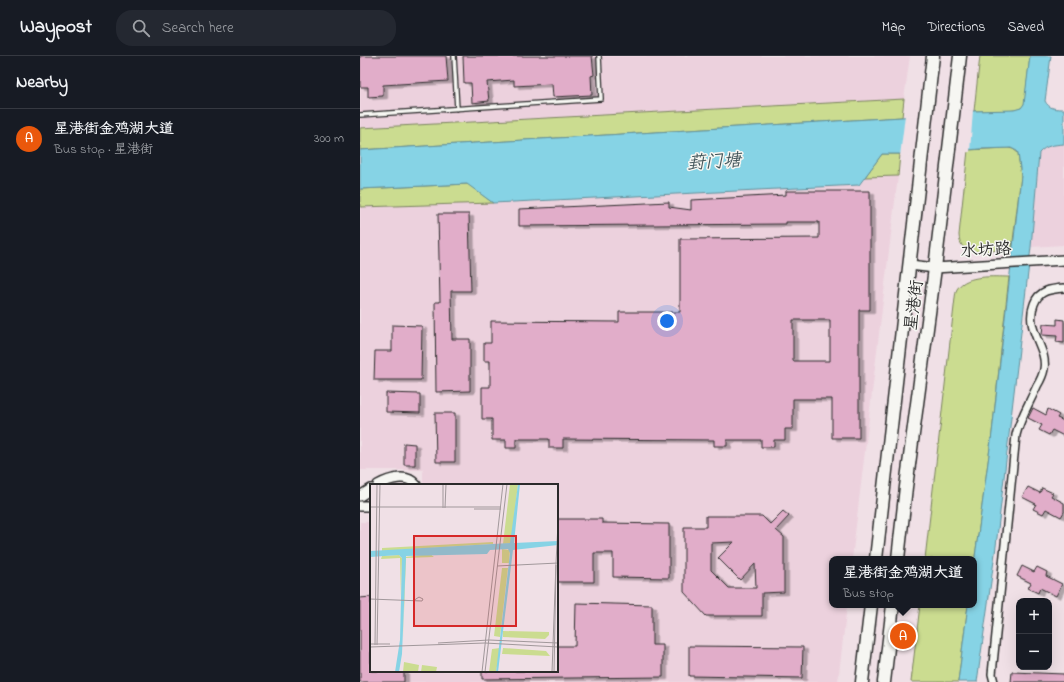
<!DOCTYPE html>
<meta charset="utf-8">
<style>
body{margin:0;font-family:"Indie Flower","LXGW WenKai TC",sans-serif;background:#242831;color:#f1f3f6}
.controls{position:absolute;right:12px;bottom:12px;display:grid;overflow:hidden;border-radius:8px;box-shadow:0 4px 16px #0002}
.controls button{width:36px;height:36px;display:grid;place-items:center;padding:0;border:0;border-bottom:1px solid #363941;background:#171b24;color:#f1f3f6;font:20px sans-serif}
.you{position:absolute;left:307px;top:265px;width:14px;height:14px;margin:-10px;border:3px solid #fff;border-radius:50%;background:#1a73e8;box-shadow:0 0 0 6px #1a73e833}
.badge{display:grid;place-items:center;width:26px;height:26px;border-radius:50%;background:#ea580c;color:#fff;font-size:13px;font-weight:700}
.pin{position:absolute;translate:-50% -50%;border:2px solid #fff;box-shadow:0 1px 4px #0006}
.popup{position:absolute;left:469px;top:500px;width:148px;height:52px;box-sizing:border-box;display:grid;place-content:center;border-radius:8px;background:#171b24;filter:drop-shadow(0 1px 3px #0005);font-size:13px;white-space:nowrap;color:#9ea1a6}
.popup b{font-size:15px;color:#f1f3f6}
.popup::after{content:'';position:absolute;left:50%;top:100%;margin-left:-8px;border:8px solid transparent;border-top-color:#171b24}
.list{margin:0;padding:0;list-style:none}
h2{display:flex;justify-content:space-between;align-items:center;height:52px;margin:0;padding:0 16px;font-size:17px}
h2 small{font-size:13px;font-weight:400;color:#9ea1a6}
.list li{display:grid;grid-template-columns:26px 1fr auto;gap:12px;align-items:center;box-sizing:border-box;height:60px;padding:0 16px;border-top:1px solid #363941}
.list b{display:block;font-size:15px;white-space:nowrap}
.list p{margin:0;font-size:13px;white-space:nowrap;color:#9ea1a6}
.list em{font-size:13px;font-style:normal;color:#9ea1a6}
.icon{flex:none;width:22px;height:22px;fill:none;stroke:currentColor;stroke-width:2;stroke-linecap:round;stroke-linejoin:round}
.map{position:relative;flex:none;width:704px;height:626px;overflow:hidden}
header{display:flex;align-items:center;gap:24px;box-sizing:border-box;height:56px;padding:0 20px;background:#171b24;border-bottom:1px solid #363941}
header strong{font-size:19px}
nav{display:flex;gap:22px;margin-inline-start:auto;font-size:14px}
.search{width:280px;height:36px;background:#242831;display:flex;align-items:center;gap:10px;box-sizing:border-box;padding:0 14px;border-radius:16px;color:#9ea1a6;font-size:15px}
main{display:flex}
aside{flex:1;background:#171b24}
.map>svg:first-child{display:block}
.built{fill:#ecd1dd}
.green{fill:#cbdc90;stroke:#7b845e}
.water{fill:#86d3e5;stroke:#62909b}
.pier{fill:#f0e0e6}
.building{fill:#e1adc9;stroke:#2b2b2b;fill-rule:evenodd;filter:url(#shadow)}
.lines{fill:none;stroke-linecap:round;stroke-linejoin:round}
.service-casing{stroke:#2b2b2b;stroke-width:6}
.minor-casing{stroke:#2b2b2b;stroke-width:10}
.tertiary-casing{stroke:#2b2b2b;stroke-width:12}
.primary-casing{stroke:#2b2b2b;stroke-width:15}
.service{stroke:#f6f6f2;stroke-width:3.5}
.minor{stroke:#f6f6f2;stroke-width:7}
.tertiary{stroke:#f6f6f2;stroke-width:9}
.primary{stroke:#f6f6f2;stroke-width:12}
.labels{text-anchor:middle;stroke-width:3;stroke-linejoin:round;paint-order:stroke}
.street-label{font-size:17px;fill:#2b2b2b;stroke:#f6f6f2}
.water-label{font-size:18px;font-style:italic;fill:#42555a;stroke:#f6f6f2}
.inset-road{fill:none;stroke:#a1989b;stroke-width:1}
.view{fill:#d62828;fill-opacity:0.15;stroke:#d62828;stroke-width:2}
.inset-edge{fill:none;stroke:#2b2b2b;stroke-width:2}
</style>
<header>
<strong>Waypost</strong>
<div class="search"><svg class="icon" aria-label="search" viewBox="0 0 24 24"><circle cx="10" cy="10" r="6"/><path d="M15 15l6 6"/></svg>Search here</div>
<nav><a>Map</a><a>Directions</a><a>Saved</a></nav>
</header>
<main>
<aside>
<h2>Nearby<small></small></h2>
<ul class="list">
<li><span class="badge">A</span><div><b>星港街金鸡湖大道</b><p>Bus stop · 星港街</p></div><em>300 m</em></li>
</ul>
</aside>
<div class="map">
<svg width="704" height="626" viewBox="0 0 704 626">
<defs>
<filter id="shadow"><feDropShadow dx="4.5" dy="2.5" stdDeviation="0" flood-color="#0004"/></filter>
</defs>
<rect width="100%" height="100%" fill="#f0e0e6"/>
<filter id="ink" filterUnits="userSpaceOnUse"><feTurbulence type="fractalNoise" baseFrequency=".025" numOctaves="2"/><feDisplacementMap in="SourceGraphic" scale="8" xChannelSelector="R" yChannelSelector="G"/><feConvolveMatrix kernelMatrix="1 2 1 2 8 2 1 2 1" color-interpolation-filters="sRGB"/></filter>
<g filter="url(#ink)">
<path class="built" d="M 0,0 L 550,0 L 544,43 L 0,72 Z
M 704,88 L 704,189 L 671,191 L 679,97 L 683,93 L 687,90 L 691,89 Z
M 538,120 L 492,503 L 472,503 L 472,549 L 487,549 L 478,626 L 0,626 L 0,466 L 11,466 L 11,615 L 197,615 L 197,429 L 63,429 L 63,414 L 0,414 L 0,151 L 133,147 L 499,129 L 505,121 Z"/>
<path class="green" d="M 620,0 L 670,0 L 665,45 C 664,49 663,51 659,53 C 651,56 625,55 614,55 Z
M 544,43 L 542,61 L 0,94 L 0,72 Z
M 648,92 L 653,93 L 658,97 L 661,120 L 652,193 C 645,193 637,194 630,195 C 616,197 600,198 599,179 L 608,94 Z
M 522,98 L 540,98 L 538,120 L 505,121 Z
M 108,128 L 133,147 L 0,151 L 0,133 Z
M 649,221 L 632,377 L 614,508 L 614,503 L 565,503 L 595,242 C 595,240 596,235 597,233 C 607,218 634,221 649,221 Z
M 560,549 L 608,549 L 598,626 L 551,626 Z"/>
<path class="water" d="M 670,0 L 691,0 L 685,45 C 689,53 696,53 704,53 L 704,88 C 694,89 686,89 679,97 L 671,191 L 636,490 L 617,626 L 598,626 L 608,549 L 614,549 L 614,508 L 632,377 L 661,120 L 658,97 L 657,95 L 651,92 L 619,93 L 565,98 L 522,98 L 499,129 L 133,147 L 107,128 L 0,133 L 0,94 L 542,61 L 614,55 L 654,54 L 661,52 L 664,48 Z"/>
<path class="pier" d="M 613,54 L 610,96 L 565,100 L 540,100 L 545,59 Z"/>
<path class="building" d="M 0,0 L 86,0 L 88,25 L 23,29 L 23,40 L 8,41 L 8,31 L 0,31 Z
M 103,0 L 232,0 L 234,19 L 231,20 L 232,39 L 193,41 L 192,28 L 154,30 L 154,24 L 127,26 L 129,45 L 112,47 L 111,27 L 104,27 Z
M 426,135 L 510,135 L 510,254 L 499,254 L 499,382 L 472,382 L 472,343 L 433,343 L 433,373 L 425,373 L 425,384 L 414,384 L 414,391 L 401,391 L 401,384 L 367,384 L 367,390 L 354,390 L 354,384 L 203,383 L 203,392 L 189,392 L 189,383 L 156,383 L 156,392 L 146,392 L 146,384 L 132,384 L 132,363 L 122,363 L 122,331 L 130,331 L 130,305 L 124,305 L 124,287 L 131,287 L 131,265 L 259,266 L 259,256 L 320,256 L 320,183 L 459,182 L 459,166 L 426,166 L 426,168 L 159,170 L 159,153 L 309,146 L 309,151 L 331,154 L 331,144 L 426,139 ZM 433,264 L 470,264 L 470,305 L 433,305 Z
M 78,158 L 109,158 L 111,235 L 91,235 L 92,283 L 110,283 L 110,335 L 76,336 L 75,246 L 80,246 Z
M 697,263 L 704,264 L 704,287 L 696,286 L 697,280 L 682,279 L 683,268 L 697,269 Z
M 32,269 L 62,270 L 61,324 L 14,324 L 15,295 L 32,295 Z
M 26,337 L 60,338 L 60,357 L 26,356 Z
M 673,352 L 686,359 L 688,353 L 699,359 L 697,362 L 704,365 L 704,380 L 692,374 L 689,379 L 679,374 L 682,369 L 668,362 Z
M 75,357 L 95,357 L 95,406 L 76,406 Z
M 44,387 L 55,388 L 55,409 L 44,409 Z
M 668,431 L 680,437 L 682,432 L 693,437 L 691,440 L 704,447 L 704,456 L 701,461 L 686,453 L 683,458 L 673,453 L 676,448 L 662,441 Z
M 423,455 L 429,460 L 416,474 L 424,481 L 424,536 L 402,537 L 402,560 L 346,560 L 324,536 L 324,471 L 346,471 L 346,460 L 402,460 L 410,468 ZM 374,486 L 358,502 L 380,524 L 395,508 L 396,532 L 369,532 L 351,514 L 351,487 Z
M 197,463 L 242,463 L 242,467 L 309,468 L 309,522 L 253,521 L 253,497 L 234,497 L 234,526 L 197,526 Z
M 662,510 L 674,516 L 677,511 L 687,516 L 686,520 L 702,528 L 696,540 L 680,532 L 678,537 L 668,532 L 671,527 L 657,520 Z
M 11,541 L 11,615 L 44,615 L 44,626 L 0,626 L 0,542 Z
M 216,547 L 292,549 L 292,589 L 303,589 L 303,621 L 122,623 L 122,615 L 197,615 L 197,590 L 215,590 Z
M 329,590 L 443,591 L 442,622 L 329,620 Z
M 652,616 L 704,618 L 704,626 L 651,626 Z"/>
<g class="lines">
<g class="service-casing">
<path id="service" d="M 94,0 L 97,53
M 0,59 L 241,43 L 239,0"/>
</g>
<g class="minor-casing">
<path id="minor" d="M 634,626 L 632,618 L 656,379 C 660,362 670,346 677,330 C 680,325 683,319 684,313 C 688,292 664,274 674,248 C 679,234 691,233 704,232"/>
</g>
<g class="tertiary-casing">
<path id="tertiary" d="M 550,209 L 575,212 L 704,204
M 18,429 C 29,423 47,417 56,429
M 0,440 L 11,433
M 0,450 L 11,450"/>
</g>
<g class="primary-casing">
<path id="primary" d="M 516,503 L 573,0
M 538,503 L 546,431 L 575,212 L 600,0
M 502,626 L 511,549
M 524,626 L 533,549"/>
</g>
<use href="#service" class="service"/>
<use href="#minor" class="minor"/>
<use href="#tertiary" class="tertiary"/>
<use href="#primary" class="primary"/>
</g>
</g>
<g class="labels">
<g class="street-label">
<text transform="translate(626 193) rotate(-3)" y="6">水坊路</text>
<text transform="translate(553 249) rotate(-83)" y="6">星港街</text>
</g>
<g class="water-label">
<text transform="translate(354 105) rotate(-3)" y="6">葑门塘</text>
</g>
</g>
<g transform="translate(10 428)">
<rect width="188" height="188" fill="#f0e0e6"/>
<path d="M 140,0 L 148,0 L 141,59 L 133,60 ZM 123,58 L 123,60 L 12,67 L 12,64 ZM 132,65 L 140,66 L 139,79 L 132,79 ZM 60,70 L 64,73 L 36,74 L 33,156 L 35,73 ZM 29,71 L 32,74 L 31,114 L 30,74 L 11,75 L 12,72 ZM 132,84 L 138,84 L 130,153 L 124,152 ZM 133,147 L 179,148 L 179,151 L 175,155 L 133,153 ZM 130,164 L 126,188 L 119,188 L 122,165 ZM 133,164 L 176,167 L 180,172 L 132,170 ZM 34,178 L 49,181 L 48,188 L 33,188 ZM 52,181 L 67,183 L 66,188 L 51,188 Z" fill="#cbdc90"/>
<path d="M 148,0 L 150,0 L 144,59 L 188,57 L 188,61 L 143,66 L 128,188 L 126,188 L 140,69 L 138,65 L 120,66 L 117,70 L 36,72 L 32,170 L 29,188 L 25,188 L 30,156 L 32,74 L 29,71 L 0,73 L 0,67 L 140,59 Z" fill="#86d3e5"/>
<path class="inset-road" d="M 73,0 L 73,24M 0,23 L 131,23M 75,24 L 76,0M 104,25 L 131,25M 186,79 L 188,39M 127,82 L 188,79M 0,115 L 52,117 L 53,115 L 49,113 L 43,117M 68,159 L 119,156 L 188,159M 0,160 L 20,160M 5,161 L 7,0M 7,161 L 10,0M 0,163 L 115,159 L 188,163M 112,188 L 133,0M 115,188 L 137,0M 182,188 L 186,79M 184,188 L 186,81"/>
<path class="view" d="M 44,52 L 146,52 L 146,142 L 44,142 Z"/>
<rect width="188" height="188" class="inset-edge"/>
</g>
</svg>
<div class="controls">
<button>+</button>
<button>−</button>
</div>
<div class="you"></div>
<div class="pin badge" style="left:543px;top:580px">A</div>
<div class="popup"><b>星港街金鸡湖大道</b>Bus stop</div>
</div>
</main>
